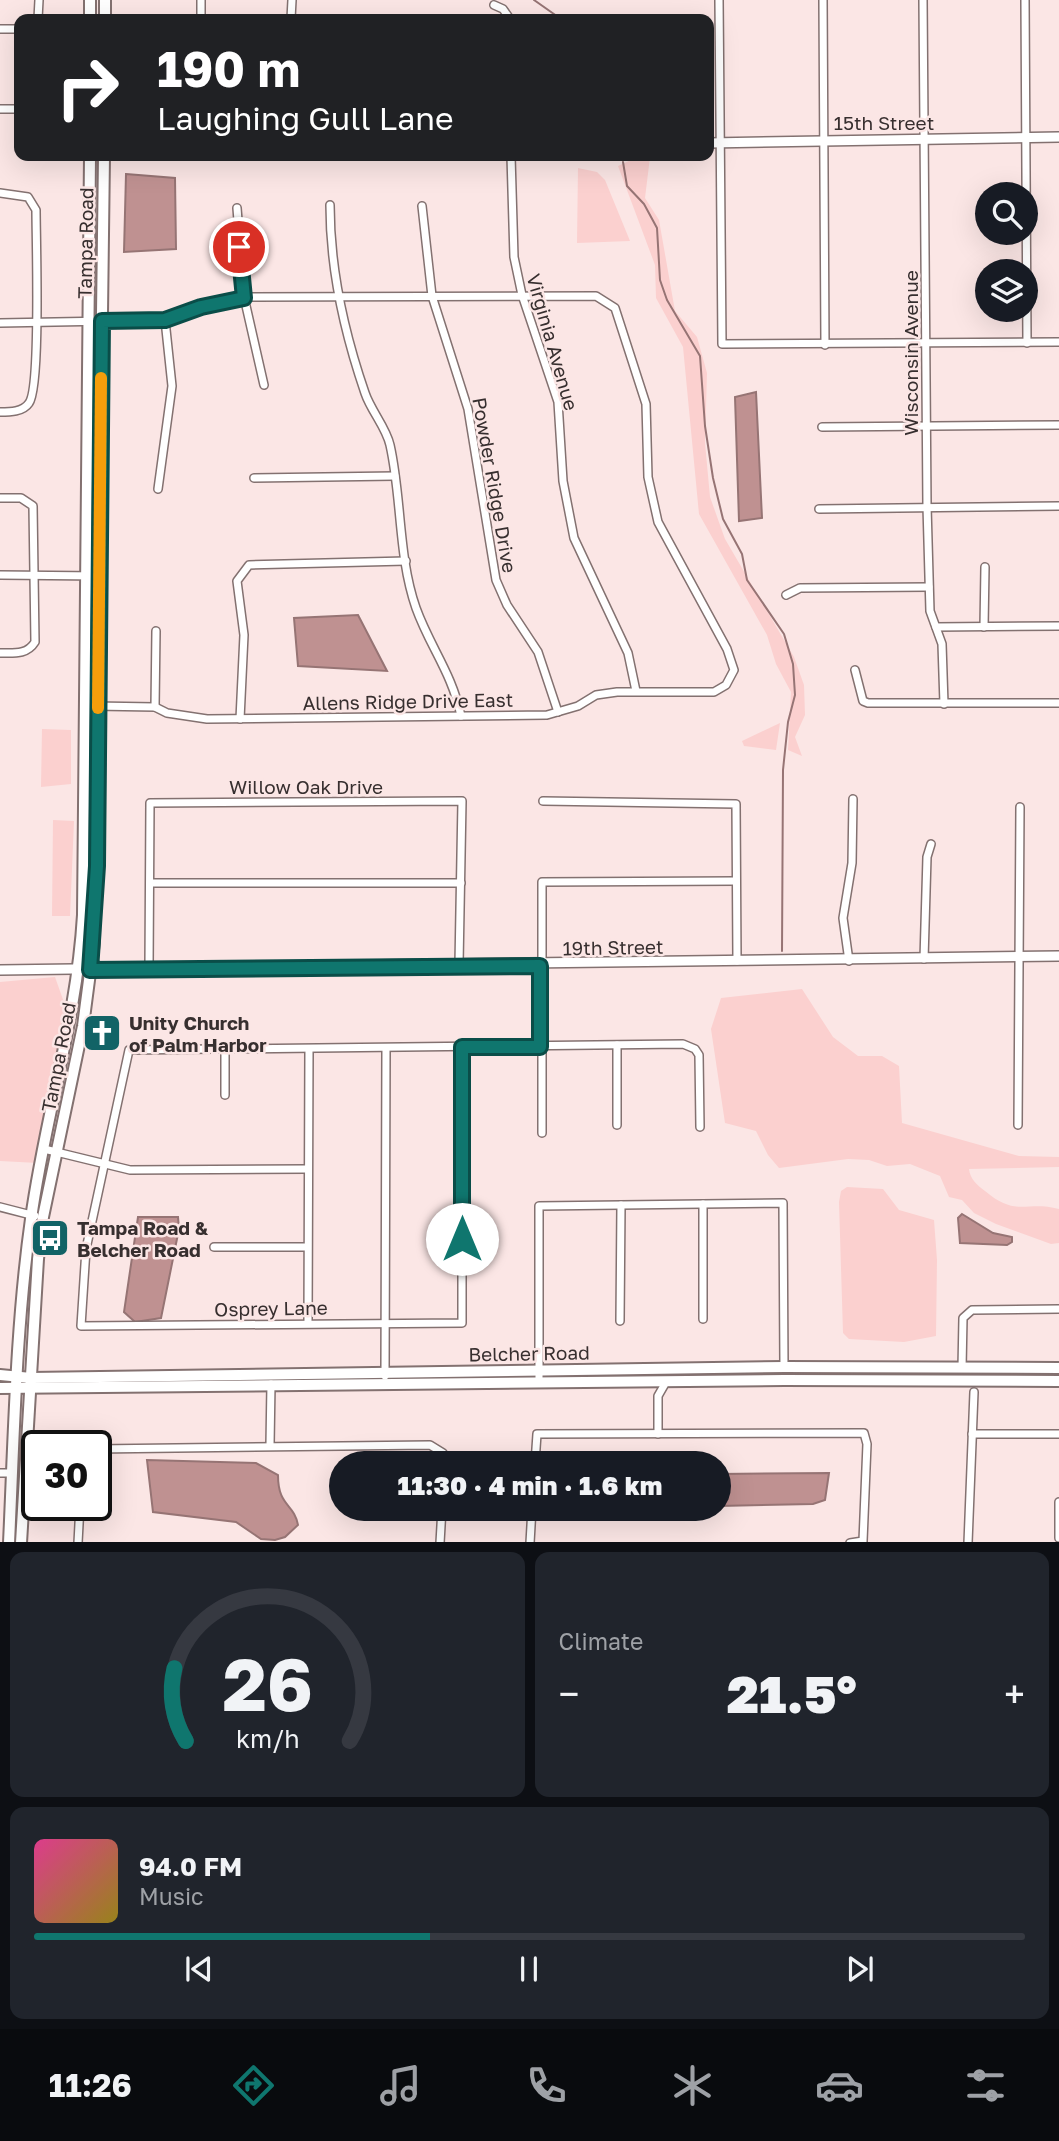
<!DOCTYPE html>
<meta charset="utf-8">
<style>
:root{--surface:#171b24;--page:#20242c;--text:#f1f3f6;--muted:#9ea1a6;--line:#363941;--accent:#0f766e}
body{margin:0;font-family:"Golos Text",sans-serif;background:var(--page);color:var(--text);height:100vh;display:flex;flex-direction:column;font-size:26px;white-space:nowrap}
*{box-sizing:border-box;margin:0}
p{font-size:23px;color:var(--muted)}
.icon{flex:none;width:38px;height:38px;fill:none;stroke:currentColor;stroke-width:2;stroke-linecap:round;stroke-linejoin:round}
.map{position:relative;height:1542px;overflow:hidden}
.sheet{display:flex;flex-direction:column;gap:10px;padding:10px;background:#0d0f14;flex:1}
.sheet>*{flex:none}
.hud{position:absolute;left:14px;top:14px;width:700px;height:147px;border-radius:14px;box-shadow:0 7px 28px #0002;background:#202124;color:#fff;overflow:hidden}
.tools{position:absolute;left:975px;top:182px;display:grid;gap:14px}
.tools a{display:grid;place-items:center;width:63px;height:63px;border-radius:50%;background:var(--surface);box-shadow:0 7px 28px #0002;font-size:35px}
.speed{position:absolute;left:21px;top:1430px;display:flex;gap:14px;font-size:35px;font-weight:700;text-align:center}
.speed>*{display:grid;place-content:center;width:91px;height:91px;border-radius:50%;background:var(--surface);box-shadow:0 7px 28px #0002;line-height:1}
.speed .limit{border:4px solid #111;border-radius:10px;background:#fff;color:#111}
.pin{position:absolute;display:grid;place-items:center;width:60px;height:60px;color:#fff;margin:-30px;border:4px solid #fff;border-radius:50%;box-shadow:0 2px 7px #0007}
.me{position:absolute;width:77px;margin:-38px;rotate:0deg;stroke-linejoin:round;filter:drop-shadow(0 0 5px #0008)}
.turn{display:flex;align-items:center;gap:24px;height:147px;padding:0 28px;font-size:32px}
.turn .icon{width:91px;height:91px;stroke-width:2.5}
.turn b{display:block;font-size:49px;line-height:60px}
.big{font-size:52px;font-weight:800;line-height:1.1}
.sheet .card{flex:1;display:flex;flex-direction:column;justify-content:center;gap:10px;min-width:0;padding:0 24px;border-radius:14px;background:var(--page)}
.sheet .dial{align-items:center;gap:0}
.dial svg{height:182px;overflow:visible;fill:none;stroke:var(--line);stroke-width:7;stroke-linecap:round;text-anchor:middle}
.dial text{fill:var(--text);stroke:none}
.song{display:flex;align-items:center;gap:21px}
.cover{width:84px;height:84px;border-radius:10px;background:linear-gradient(135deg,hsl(330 70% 55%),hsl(50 70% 35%))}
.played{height:7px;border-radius:4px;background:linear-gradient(90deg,var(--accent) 40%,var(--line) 40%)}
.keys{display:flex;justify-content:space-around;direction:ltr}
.heat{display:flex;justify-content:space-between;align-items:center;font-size:38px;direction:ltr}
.sheet .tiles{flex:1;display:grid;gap:10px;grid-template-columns:1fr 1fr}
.card:last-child{grid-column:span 2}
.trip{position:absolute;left:329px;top:1451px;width:402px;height:70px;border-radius:35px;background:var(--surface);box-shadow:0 7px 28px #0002;font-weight:800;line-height:70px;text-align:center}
.dock{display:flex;height:112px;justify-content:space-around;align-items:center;background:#090b0e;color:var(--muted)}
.dock .icon{width:49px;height:49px}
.dock .current{color:var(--accent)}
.dock b{font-size:32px;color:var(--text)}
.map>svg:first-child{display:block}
.green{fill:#fbd0cf}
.water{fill:#bf9191;stroke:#967474;stroke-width:2}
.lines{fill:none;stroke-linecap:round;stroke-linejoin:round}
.stream{stroke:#967474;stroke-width:2}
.minor-casing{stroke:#837170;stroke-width:10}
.tertiary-casing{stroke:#837170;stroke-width:12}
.secondary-casing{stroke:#837170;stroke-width:14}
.minor{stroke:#fff;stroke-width:7}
.tertiary{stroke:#fff;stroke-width:9}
.secondary{stroke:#fff;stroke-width:10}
.route-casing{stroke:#0a4d48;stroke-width:18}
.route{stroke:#0f766e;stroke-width:12}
.slow{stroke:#f59e0b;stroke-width:12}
.labels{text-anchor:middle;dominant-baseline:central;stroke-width:5;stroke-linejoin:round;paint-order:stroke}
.street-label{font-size:19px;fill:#372f2f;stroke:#fbe6e5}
.poi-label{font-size:19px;font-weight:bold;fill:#372f2f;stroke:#fbe6e5;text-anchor:start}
</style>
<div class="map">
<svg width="1059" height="1543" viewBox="0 0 1059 1543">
<rect width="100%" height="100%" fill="#fbe6e5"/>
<!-- green -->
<g class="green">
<path d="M650,157L645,198L659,220L675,311L697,337L707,373L705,443L710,497L725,539L794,657L804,685L805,715L795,737L802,756L788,750L791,692L776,664L767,635L699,514L683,347L656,298L655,265L618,166L633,159Z"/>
<path d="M578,168L597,172L605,180L630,241L577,243Z"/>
<path d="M780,723L776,750L744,746L742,741Z"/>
<path d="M42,729L71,730V784L41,787Z"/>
<path d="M53,820L74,821L70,916H52Z"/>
<path d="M55,977L66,1008L38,1163L0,1161V982Z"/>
<path d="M802,989L833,1037L858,1056H882L899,1066L902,1123L1019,1156L1059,1157V1167L969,1169C970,1179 977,1185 985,1191C1017,1218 1026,1200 1059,1209V1243L1051,1244L996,1224L974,1213L962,1200L949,1197L940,1176L910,1164L887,1166L869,1160L848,1159L779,1168L768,1155L756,1131L725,1123L711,1029L721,998Z"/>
<path d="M847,1187L883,1189L899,1210L934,1220L937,1260L936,1336L904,1342L849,1339L843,1333L839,1202L841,1191Z"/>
</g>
<!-- water -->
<g class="water">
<path d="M126,174L175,178L176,249L124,252Z"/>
<path d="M756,392L762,518L739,521L735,397Z"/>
<path d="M358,615L387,671L298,666L294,618Z"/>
<path d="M962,1214L993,1233L1012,1237V1242L1007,1245L960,1243L958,1218Z"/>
<path d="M138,1217H178L179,1229L161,1318L135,1322L124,1312Z"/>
<path d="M147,1460L256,1463L278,1475C278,1507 294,1503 298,1525L285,1537L275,1540L261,1539L236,1522L153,1512Z"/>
<path d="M829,1473L825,1500L813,1504L719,1506V1474Z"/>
</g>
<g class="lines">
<!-- stream -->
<g class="stream">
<path d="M534,0L561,19"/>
<path d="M623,162L627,186L644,204L657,228L660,280L667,300L700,356L705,426L713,478L723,519L742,554L747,580L784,634L793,664L795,695L788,722L783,770L782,951"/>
</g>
<!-- minor casing -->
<g class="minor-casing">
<g id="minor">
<path d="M719,0L722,344L1059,342"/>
<path d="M823,0L825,345"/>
<path d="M923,0L927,506L930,611L942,644L944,704"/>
<path d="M1025,0L1027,343"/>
<path d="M494,5L503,9L510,19"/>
<path d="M38,19L39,0"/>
<path d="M201,19V0"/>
<path d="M291,19L292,0"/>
<path d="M0,29H19"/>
<path d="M0,109H19"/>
<path d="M511,156L514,257L522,295L558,402L563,481L574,538L628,653L636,691"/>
<path d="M0,193L28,197L36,210C36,239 41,387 29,403C23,412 10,412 0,412"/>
<path d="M330,205C330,270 344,332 365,393C371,411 386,427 390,445C402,498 398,557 416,608C430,647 452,673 461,716"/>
<path d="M422,206L432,296L468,409L496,580L507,605L538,652L558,712"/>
<path d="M237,208L244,297L264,385"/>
<path d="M0,323L165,320L201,307L244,297L596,296L615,308L646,404L648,477L658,522L727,649L734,670L726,685L714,692H617L596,695L578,706L547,715L207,719L167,713L155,707L94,706"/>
<path d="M822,427L1059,425"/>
<path d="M254,478L395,476"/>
<path d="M158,489L172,386L165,320"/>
<path d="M0,498H21L33,506L35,642C27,655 14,653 0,653"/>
<path d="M819,509L1059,506"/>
<path d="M0,575L100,576"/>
<path d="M786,595L800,588L929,587"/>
<path d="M936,627L1059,626"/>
<path d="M984,627L985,567"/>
<path d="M855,670L863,701L868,703H1059"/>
<path d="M155,707L156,631"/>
<path d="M240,719L244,635L237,581L249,565L406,561"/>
<path d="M543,801L736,804L737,961"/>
<path d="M150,883H461"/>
<path d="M924,959L927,857L931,844"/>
<path d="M849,961L843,918L852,863L853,799"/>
<path d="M149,967L150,803L462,801L459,964"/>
<path d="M617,1045V1125"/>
<path d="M462,1047V1323L81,1326L86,1249L129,1050L683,1044L695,1049L699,1055L700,1127"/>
<path d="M225,1049V1095"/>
<path d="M1018,1125L1020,807"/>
<path d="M542,1133V882L736,881"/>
<path d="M44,1149L130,1170L307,1169"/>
<path d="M703,1204V1319"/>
<path d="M0,1207L35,1216"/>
<path d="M214,1247H307"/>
<path d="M620,1321L621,1205"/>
<path d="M308,1323L309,1049"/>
<path d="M962,1368L963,1318L972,1310L1059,1309"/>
<path d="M385,1376L386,1048"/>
<path d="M539,1383V1206L783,1203L784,1367"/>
<path d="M658,1434V1396L666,1382"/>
<path d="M972,1434H1059"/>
<path d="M270,1445L271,1384"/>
<path d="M96,1449L430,1445L443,1453L446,1463"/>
<path d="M535,1463L537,1434L864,1433L867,1444L863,1541L850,1543"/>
<path d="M0,1473H12"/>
<path d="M1059,1502V1538"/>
<path d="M78,1543L80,1505"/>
<path d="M440,1543L442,1508"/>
<path d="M530,1543L532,1508"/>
<path d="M968,1543L974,1392"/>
</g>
</g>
<!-- tertiary casing -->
<g class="tertiary-casing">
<g id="tertiary">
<path d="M709,143L1059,137"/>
<path d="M0,970L1059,956"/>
</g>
</g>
<!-- secondary casing -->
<g class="secondary-casing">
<g id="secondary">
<path d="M105,0V19"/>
<path d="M90,19V0"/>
<path d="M0,1375L31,1378L784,1367L1059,1368"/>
<path d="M0,1388L784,1380L1059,1381"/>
<path d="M9,1543C14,1435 16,1325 31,1219C45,1116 77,1019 83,915L90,156"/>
<path d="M21,1543L38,1259L43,1217L83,1026L94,942L104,156"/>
</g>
</g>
<!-- minor -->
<use href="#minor" class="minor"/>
<!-- tertiary -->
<use href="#tertiary" class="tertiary"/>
<!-- secondary -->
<use href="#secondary" class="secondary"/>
</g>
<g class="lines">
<!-- route casing -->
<g class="route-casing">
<path id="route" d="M239,247L244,298L201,307L165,320L102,321L97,866L90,970L540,966V1047H462V1239"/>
</g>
<!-- route -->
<use href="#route" class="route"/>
<!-- slow -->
<path class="slow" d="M98,708L101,378"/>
</g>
<!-- icons -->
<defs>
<g id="church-square" transform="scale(2.0125)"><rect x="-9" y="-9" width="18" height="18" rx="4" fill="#126366" stroke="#fbe6e5"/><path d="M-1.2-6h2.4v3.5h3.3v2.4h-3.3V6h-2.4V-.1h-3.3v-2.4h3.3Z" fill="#fff"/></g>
<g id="bus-square" transform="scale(2.0125)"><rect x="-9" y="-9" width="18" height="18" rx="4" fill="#126366" stroke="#fbe6e5"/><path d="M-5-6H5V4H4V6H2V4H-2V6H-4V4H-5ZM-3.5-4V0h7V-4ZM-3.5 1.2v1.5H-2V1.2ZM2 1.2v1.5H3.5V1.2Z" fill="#fff"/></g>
</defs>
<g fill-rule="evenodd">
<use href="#church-square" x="102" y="1033"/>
<use href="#bus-square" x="50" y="1238"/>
</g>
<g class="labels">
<!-- street labels -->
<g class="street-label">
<text x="884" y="122">15th Street</text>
<text transform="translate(85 243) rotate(-89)">Tampa Road</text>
<text transform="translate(553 342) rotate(74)">Virginia Avenue</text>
<text transform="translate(910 353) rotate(-90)">Wisconsin Avenue</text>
<text transform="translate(495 485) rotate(80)">Powder Ridge Drive</text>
<text transform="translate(408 701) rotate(-1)">Allens Ridge Drive East</text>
<text x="306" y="786">Willow Oak Drive</text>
<text transform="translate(613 947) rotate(-1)">19th Street</text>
<text transform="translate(58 1057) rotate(-79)">Tampa Road</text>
<text transform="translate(271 1308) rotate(-1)">Osprey Lane</text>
<text transform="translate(529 1353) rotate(-1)">Belcher Road</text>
</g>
<!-- poi labels -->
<g class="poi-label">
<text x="129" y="1022">Unity Church<tspan x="129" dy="22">of Palm Harbor</tspan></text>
<text x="77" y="1227">Tampa Road &amp;<tspan x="77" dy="22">Belcher Road</tspan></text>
</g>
</g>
</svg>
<div class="tools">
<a><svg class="icon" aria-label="search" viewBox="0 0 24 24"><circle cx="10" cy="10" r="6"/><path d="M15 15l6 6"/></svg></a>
<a><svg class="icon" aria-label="layers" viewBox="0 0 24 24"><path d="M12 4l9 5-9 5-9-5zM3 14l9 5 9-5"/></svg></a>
</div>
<div class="speed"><div class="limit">30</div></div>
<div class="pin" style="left:239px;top:247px;background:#d93025"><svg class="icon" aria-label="arrive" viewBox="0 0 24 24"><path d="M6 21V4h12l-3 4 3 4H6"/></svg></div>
<svg class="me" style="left:462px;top:1239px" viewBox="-20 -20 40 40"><circle r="19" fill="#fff"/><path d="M0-13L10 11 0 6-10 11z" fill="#0f766e"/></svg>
<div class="trip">11:30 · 4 min · 1.6 km</div>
<div class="hud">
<div class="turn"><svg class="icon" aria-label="right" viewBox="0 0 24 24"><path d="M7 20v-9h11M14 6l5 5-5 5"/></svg><div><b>190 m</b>Laughing Gull Lane</div></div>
</div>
</div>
<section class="sheet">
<div class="tiles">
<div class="card dial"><svg viewBox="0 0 100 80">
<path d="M14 69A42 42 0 1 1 86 69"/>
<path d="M14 69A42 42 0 0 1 9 37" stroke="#0f766e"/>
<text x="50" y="56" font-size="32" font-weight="700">26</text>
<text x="50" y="72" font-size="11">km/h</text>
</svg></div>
<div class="card"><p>Climate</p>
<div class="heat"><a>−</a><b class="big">21.5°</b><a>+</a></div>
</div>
<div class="card">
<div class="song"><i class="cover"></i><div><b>94.0 FM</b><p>Music</p></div></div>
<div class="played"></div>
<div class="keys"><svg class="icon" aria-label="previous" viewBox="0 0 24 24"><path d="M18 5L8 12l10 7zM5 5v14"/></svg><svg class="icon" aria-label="pause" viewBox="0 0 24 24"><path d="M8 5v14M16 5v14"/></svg><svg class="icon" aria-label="next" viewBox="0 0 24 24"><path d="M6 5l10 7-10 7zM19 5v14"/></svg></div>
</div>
</div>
</section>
<nav class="dock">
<b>11:26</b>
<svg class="icon current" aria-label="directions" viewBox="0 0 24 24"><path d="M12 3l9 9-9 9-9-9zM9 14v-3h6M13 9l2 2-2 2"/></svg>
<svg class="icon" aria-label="music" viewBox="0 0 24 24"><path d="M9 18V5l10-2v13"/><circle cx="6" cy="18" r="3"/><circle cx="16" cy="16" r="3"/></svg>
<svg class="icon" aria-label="phone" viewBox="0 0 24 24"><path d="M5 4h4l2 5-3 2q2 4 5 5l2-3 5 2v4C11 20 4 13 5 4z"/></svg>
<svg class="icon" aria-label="climate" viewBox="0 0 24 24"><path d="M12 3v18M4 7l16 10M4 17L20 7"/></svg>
<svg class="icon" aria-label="car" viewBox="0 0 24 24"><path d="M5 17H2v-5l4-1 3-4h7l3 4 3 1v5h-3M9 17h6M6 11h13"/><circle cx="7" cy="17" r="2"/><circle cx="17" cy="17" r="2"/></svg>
<svg class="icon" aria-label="filters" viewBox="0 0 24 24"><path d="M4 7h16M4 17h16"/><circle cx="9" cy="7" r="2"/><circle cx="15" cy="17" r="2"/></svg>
</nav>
